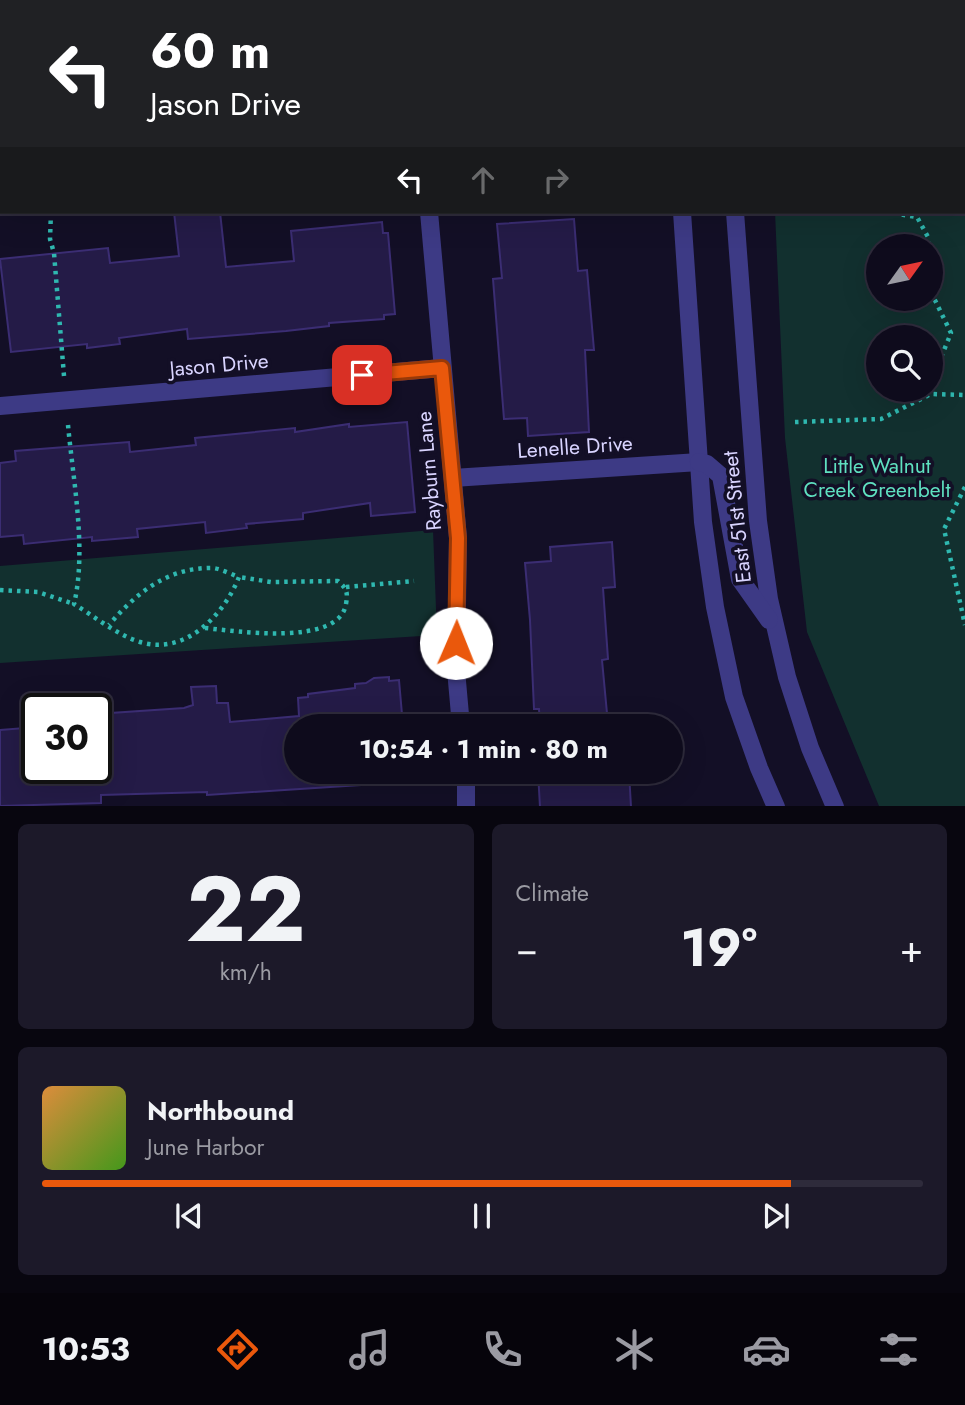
<!DOCTYPE html>
<meta charset="utf-8">
<style>
:root{--surface:#0e0b1c;--page:#1c1929;--text:#f1f3f6;--muted:#9b9ba3;--line:#2e2b3b;--accent:#ea580c}
body{margin:0;font-family:Jost,sans-serif;background:var(--page);color:var(--text);height:100vh;display:flex;flex-direction:column;font-size:26px;white-space:nowrap}
*{box-sizing:border-box;margin:0}
p{font-size:23px;color:var(--muted)}
.icon{flex:none;width:38px;height:38px;fill:none;stroke:currentColor;stroke-width:2;stroke-linecap:round;stroke-linejoin:round}
.map{position:relative;height:806px;overflow:hidden}
.details{display:flex;flex-direction:column;gap:18px;padding:18px;background:#08060f;flex:1}
.details>*{flex:none}
.hud{position:absolute;left:0px;top:0px;width:966px;height:214px;box-shadow:0 7px 28px #0002,0 0 0 2px var(--line);background:#202124;color:#fff;overflow:hidden}
.needle{width:46px;rotate:57deg}
.fabs{position:absolute;left:866px;top:234px;display:grid;gap:14px}
.fabs a{display:grid;place-items:center;width:77px;height:77px;border-radius:50%;background:var(--surface);box-shadow:0 7px 28px #0002,0 0 0 2px var(--line);font-size:35px}
.speed{position:absolute;left:21px;top:693px;display:flex;gap:14px;font-size:35px;font-weight:700;text-align:center}
.speed>*{display:grid;place-content:center;width:91px;height:91px;border-radius:50%;background:var(--surface);box-shadow:0 7px 28px #0002,0 0 0 2px var(--line);line-height:1}
.speed .limit{border:4px solid #111;border-radius:10px;background:#fff;color:#111}
.pin{position:absolute;display:grid;place-items:center;width:60px;height:60px;color:#fff;margin:-30px;border-radius:14px;box-shadow:0 4px 10px #0006}
.me{position:absolute;width:77px;margin:-38px;rotate:1deg;stroke-linejoin:round;filter:drop-shadow(0 0 5px #0008)}
.turn{display:flex;align-items:center;gap:24px;height:147px;padding:0 35px;font-size:32px}
.turn .icon{width:91px;height:91px;stroke-width:2.5}
.turn b{display:block;font-size:49px;line-height:60px}
.lanes{display:flex;align-items:center;height:66px;padding:0 35px;background:#0003;justify-content:center;gap:35px;direction:ltr}
.lanes .off{opacity:.35}
.big{font-size:52px;font-weight:700;line-height:1.1}
.details .tile{flex:1;display:flex;flex-direction:column;justify-content:center;gap:10px;min-width:0;padding:0 24px;border-radius:10px;background:var(--page)}
.details .dial{align-items:center;gap:0}
.dial b{font-size:91px;line-height:1}
.song{display:flex;align-items:center;gap:21px}
.cover{width:84px;height:84px;border-radius:10px;background:linear-gradient(135deg,hsl(30 70% 55%),hsl(100 70% 35%))}
.played{height:7px;border-radius:4px;background:linear-gradient(90deg,var(--accent) 85%,var(--line) 85%)}
.keys{display:flex;justify-content:space-around;direction:ltr}
.heat{display:flex;justify-content:space-between;align-items:center;font-size:38px;direction:ltr}
.details .tiles{flex:1;display:grid;gap:18px;grid-template-columns:1fr 1fr}
.tile:last-child{grid-column:span 2}
.trip{position:absolute;left:284px;top:714px;width:399px;height:70px;border-radius:35px;background:var(--surface);box-shadow:0 7px 28px #0002,0 0 0 2px var(--line);font-weight:700;line-height:70px;text-align:center}
.menu{display:flex;height:112px;justify-content:space-around;align-items:center;background:#06040b;color:var(--muted)}
.menu .icon{width:49px;height:49px}
.menu .on{color:var(--accent)}
.menu b{font-size:32px;color:var(--text)}
.map>svg:first-child{display:block}
.green{fill:#12302f;fill-rule:evenodd}
.building{fill:#241b47;stroke:#3b2d73;stroke-width:2}
.lines{fill:none;stroke-linecap:round;stroke-linejoin:round}
.path{stroke:#2fb8b0;stroke-width:4.5;stroke-dasharray:3.5 5;stroke-linecap:butt}
.minor{stroke:#3d3a85;stroke-width:18}
.tertiary{stroke:#3d3a85;stroke-width:18}
.route-casing{stroke:#983908;stroke-width:18}
.route{stroke:#ea580c;stroke-width:12}
.labels{text-anchor:middle;dominant-baseline:central;stroke-width:7;stroke-linejoin:round;paint-order:stroke}
.street-label{font-size:21px;fill:#d9d4ff;stroke:#130f26}
.park-label{font-size:21px;fill:#5fe0c0;stroke:#130f26}
</style>
<div class="map">
<svg width="965" height="807" viewBox="0 0 965 807">
<rect width="100%" height="100%" fill="#130f26"/>
<!-- green -->
<g class="green">
<path d="M757,0H965V806H879L807,632L785,438L775,212H964V2ZM878,247H931V299H878ZM878,338H931V390H878Z"/>
<path d="M433,530L437,635L0,663V566Z"/>
</g>
<!-- building -->
<g class="building">
<path d="M174,212H220L226,267L294,261L291,231L382,222L383,233H388L395,314L384,315V319L329,323V326L286,331L188,339L187,329L119,338L120,344L87,348V344L11,352L0,259L108,248L110,263L179,256Z"/>
<path d="M574,219L578,271L587,270L594,350H585L589,432L528,436L527,418L504,419L493,279L502,278L497,224Z"/>
<path d="M407,422L415,512L371,516L370,503L303,513V519L246,524L247,528L206,533L205,522L137,529L138,537L92,541V537L24,544L23,535L0,537V463L16,461L15,451L129,442L130,452L196,445L195,438L295,428V432L349,424V427Z"/>
<path d="M612,542L615,587L603,588L608,659L602,660L608,724L540,726L539,709H534L530,620L525,563L551,561L550,547Z"/>
<path d="M389,677V681L399,680L403,726H296V772H390L391,783L207,795V792L101,795V803L0,806V730L37,727V768H96V714L184,708L193,705L191,687L216,686L217,703H228L230,722L299,716L298,698L308,697V694L355,688V684L366,683L374,678Z"/>
<path d="M538,772H629L631,807H540Z"/>
</g>
<g class="lines">
<!-- path -->
<g class="path">
<path d="M36,0V2"/>
<path d="M908,2V0"/>
<path d="M51,212L50,239L54,253L64,376"/>
<path d="M885,212L917,217L928,237V247"/>
<path d="M931,292L951,333L931,382"/>
<path d="M795,422L881,419L931,394L965,395"/>
<path d="M68,425C73,480 87,550 74,604C94,616 117,635 140,642C185,656 224,615 239,577C231,574 221,569 213,568C168,567 136,593 109,625"/>
<path d="M965,487L944,529L965,625"/>
<path d="M346,587L414,581"/>
<path d="M0,590L38,592L74,604"/>
<path d="M205,628C235,631 339,647 346,604C348,592 347,589 338,581L271,582L239,577"/>
</g>
<!-- minor -->
<g class="minor">
<path d="M250,0V2"/>
<path d="M430,2V0"/>
<path d="M0,77H2"/>
<path d="M429,212L458,538L456,670L461,726"/>
<path d="M0,406L442,368"/>
<path d="M453,478L699,462"/>
<path d="M466,772V807"/>
</g>
<!-- tertiary -->
<g class="tertiary">
<path d="M667,0V2"/>
<path d="M721,0V2"/>
<path d="M682,212L703,522L715,607L734,697L759,768L776,807"/>
<path d="M735,212L758,521L769,599L787,677L810,748L835,807"/>
<path d="M699,462L707,464L721,476L740,579L769,620"/>
</g>
</g>
<g class="lines">
<!-- route casing -->
<g class="route-casing">
<path id="route" d="M362,375L442,368L458,538L456,643"/>
</g>
<!-- route -->
<use href="#route" class="route"/>
</g>
<g class="labels">
<!-- street labels -->
<g class="street-label">
<text transform="translate(219 365) rotate(-5)">Jason Drive</text>
<text transform="translate(575 447) rotate(-4)">Lenelle Drive</text>
<text transform="translate(429 471) rotate(-95)">Rayburn Lane</text>
<text transform="translate(737 517) rotate(-96)">East 51st Street</text>
</g>
<!-- park labels -->
<g class="park-label">
<text x="877" y="466">Little Walnut<tspan x="877" dy="24">Creek Greenbelt</tspan></text>
</g>
</g>
</svg>
<div class="fabs">
<a><svg class="needle" viewBox="-14 -14 28 28"><path d="M0-13l5 13h-10z" fill="#e53935"/><path d="M0 13l5-13h-10z" fill="#9b9ba3"/></svg></a>
<a><svg class="icon" aria-label="search" viewBox="0 0 24 24"><circle cx="10" cy="10" r="6"/><path d="M15 15l6 6"/></svg></a>
</div>
<div class="speed"><div class="limit">30</div></div>
<div class="pin" style="left:362px;top:375px;background:#d93025"><svg class="icon" aria-label="arrive" viewBox="0 0 24 24"><path d="M6 21V4h12l-3 4 3 4H6"/></svg></div>
<svg class="me" style="left:456px;top:643px" viewBox="-20 -20 40 40"><circle r="19" fill="#fff"/><path d="M0-13L10 11 0 6-10 11z" fill="#ea580c"/></svg>
<div class="trip">10:54 · 1 min · 80 m</div>
<div class="hud">
<div class="turn"><svg class="icon" aria-label="left" viewBox="0 0 24 24"><path d="M17 20v-9H6M10 6l-5 5 5 5"/></svg><div><b>60 m</b>Jason Drive</div></div>
<div class="lanes"><svg class="icon" aria-label="left" viewBox="0 0 24 24"><path d="M17 20v-9H6M10 6l-5 5 5 5"/></svg><svg class="icon off" aria-label="ahead" viewBox="0 0 24 24"><path d="M12 20V5M6 11l6-6 6 6"/></svg><svg class="icon off" aria-label="right" viewBox="0 0 24 24"><path d="M7 20v-9h11M14 6l5 5-5 5"/></svg></div>
</div>
</div>
<section class="details">
<div class="tiles">
<div class="tile dial"><b>22</b><p>km/h</p></div>
<div class="tile"><p>Climate</p>
<div class="heat"><a>−</a><b class="big">19°</b><a>+</a></div>
</div>
<div class="tile">
<div class="song"><i class="cover"></i><div><b>Northbound</b><p>June Harbor</p></div></div>
<div class="played"></div>
<div class="keys"><svg class="icon" aria-label="previous" viewBox="0 0 24 24"><path d="M18 5L8 12l10 7zM5 5v14"/></svg><svg class="icon" aria-label="pause" viewBox="0 0 24 24"><path d="M8 5v14M16 5v14"/></svg><svg class="icon" aria-label="next" viewBox="0 0 24 24"><path d="M6 5l10 7-10 7zM19 5v14"/></svg></div>
</div>
</div>
</section>
<nav class="menu">
<b>10:53</b>
<svg class="icon on" aria-label="directions" viewBox="0 0 24 24"><path d="M12 3l9 9-9 9-9-9zM9 14v-3h6M13 9l2 2-2 2"/></svg>
<svg class="icon" aria-label="music" viewBox="0 0 24 24"><path d="M9 18V5l10-2v13"/><circle cx="6" cy="18" r="3"/><circle cx="16" cy="16" r="3"/></svg>
<svg class="icon" aria-label="phone" viewBox="0 0 24 24"><path d="M5 4h4l2 5-3 2q2 4 5 5l2-3 5 2v4C11 20 4 13 5 4z"/></svg>
<svg class="icon" aria-label="climate" viewBox="0 0 24 24"><path d="M12 3v18M4 7l16 10M4 17L20 7"/></svg>
<svg class="icon" aria-label="car" viewBox="0 0 24 24"><path d="M5 17H2v-5l4-1 3-4h7l3 4 3 1v5h-3M9 17h6M6 11h13"/><circle cx="7" cy="17" r="2"/><circle cx="17" cy="17" r="2"/></svg>
<svg class="icon" aria-label="filters" viewBox="0 0 24 24"><path d="M4 7h16M4 17h16"/><circle cx="9" cy="7" r="2"/><circle cx="15" cy="17" r="2"/></svg>
</nav>
